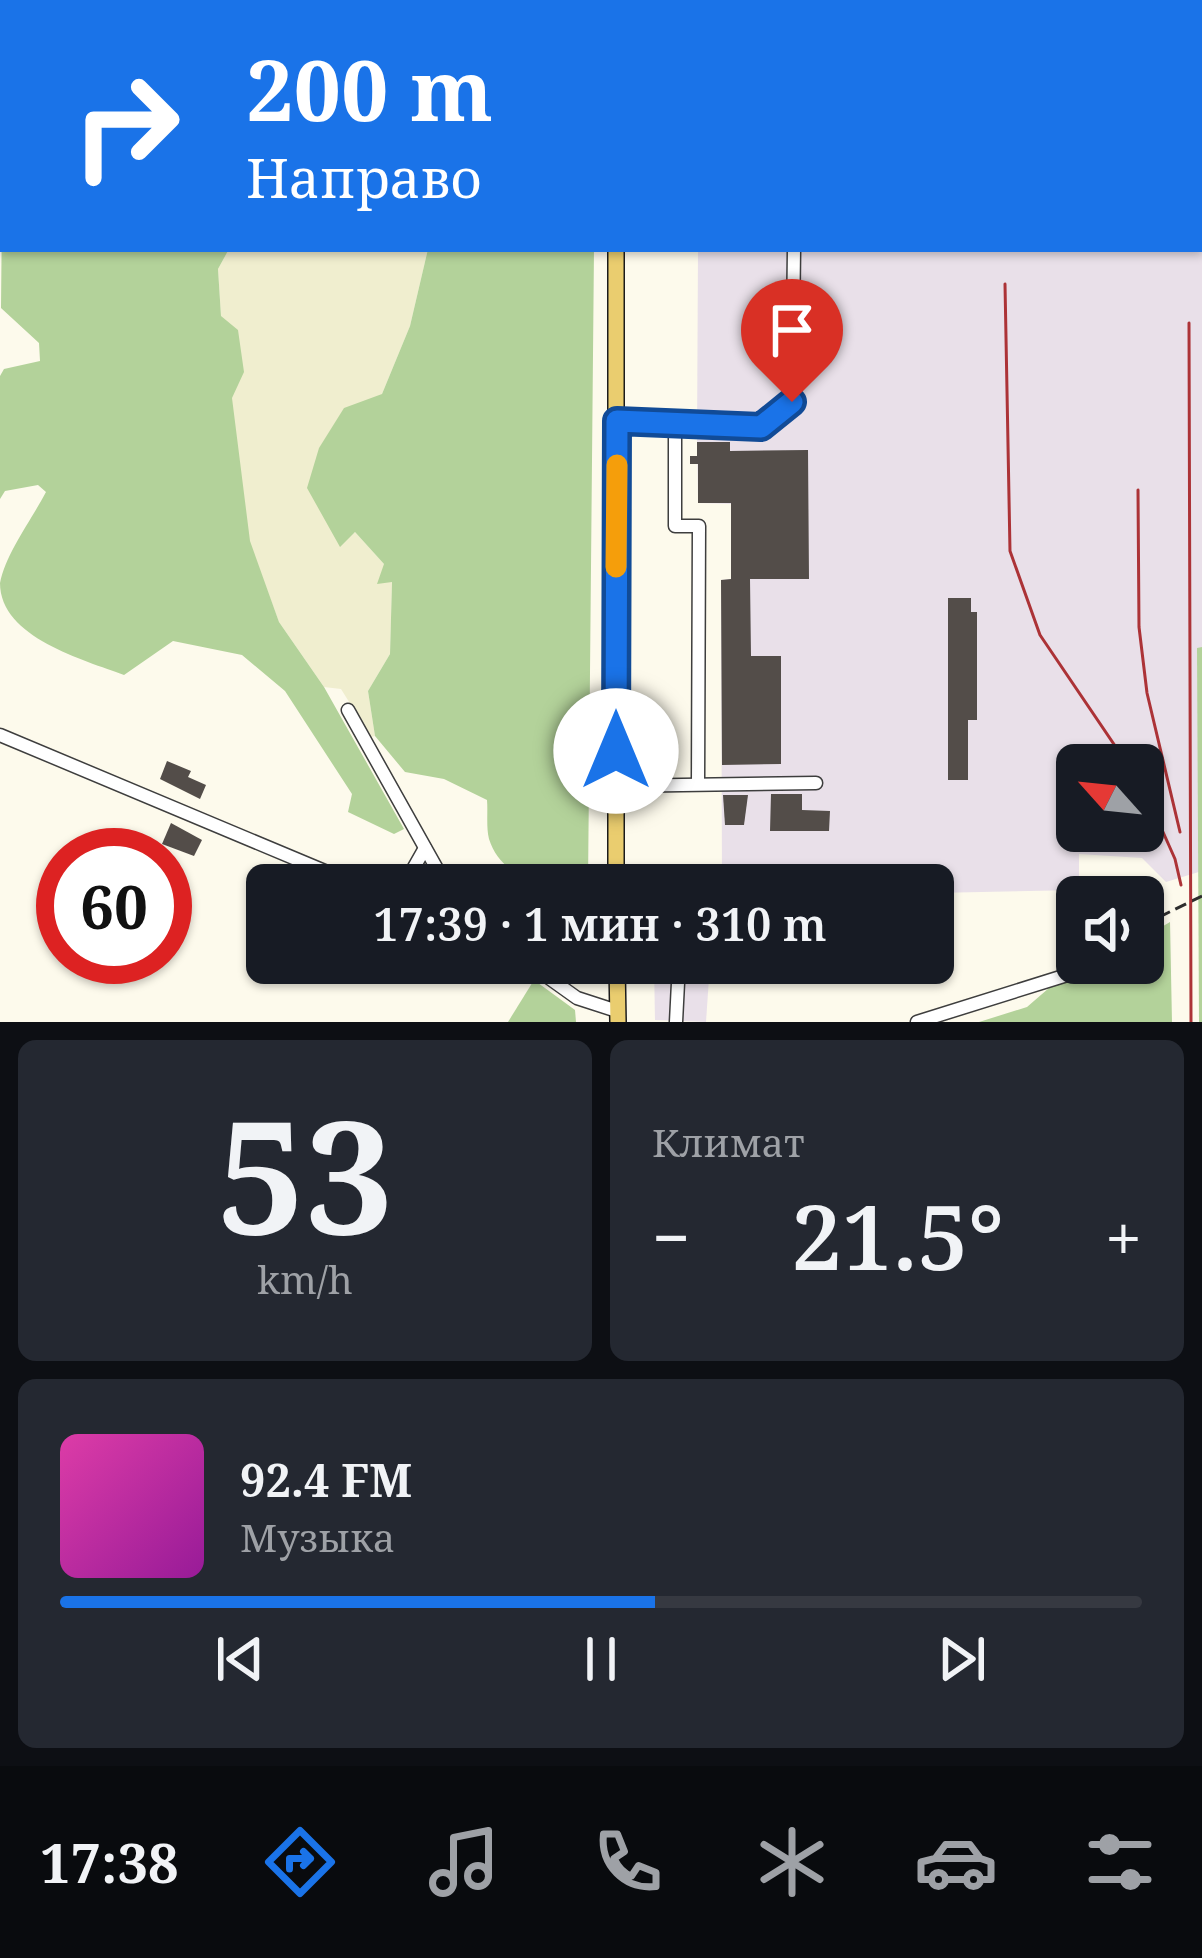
<!DOCTYPE html>
<html lang="ru">
<meta charset="utf-8">
<style>
:root{--surface:#171b24;--page:#242831;--text:#f1f3f6;--muted:#9ea1a6;--line:#363941;--accent:#1a73e8}
body{margin:0;font-family:"Noto Serif",serif;background:var(--page);color:var(--text);height:100vh;display:flex;flex-direction:column;font-size:45px;white-space:nowrap}
*{box-sizing:border-box;margin:0}
p{font-size:39px;color:var(--muted)}
.icon{flex:none;width:66px;height:66px;fill:none;stroke:currentColor;stroke-width:2;stroke-linecap:round;stroke-linejoin:round}
.map{position:relative;height:1022px;overflow:hidden}
.details{display:flex;flex-direction:column;gap:18px;padding:18px;background:#0d0f14;flex:1}
.details>*{flex:none}
.banner{position:absolute;left:0px;top:0px;width:1203px;height:252px;box-shadow:0 3px 9px #0004;background:#1a73e8;color:#fff;overflow:hidden}
.needle{width:78px;rotate:297deg}
.fabs{position:absolute;left:1056px;top:744px;display:grid;gap:24px}
.fabs a{display:grid;place-items:center;width:108px;height:108px;border-radius:18px;background:var(--surface);box-shadow:0 3px 9px #0004;font-size:60px}
.speed{position:absolute;left:36px;top:828px;display:flex;gap:24px;font-size:60px;font-weight:700;text-align:center}
.speed>*{display:grid;place-content:center;width:156px;height:156px;border-radius:50%;background:var(--surface);box-shadow:0 3px 9px #0004;line-height:1}
.speed .limit{border:18px solid #d22;background:#fff;color:#111}
.pin{position:absolute;display:grid;place-items:center;width:102px;height:102px;color:#fff;margin:-123px -51px;border-radius:50% 50% 50% 0;rotate:-45deg;box-shadow:0 0 12px #0007}
.pin .icon{rotate:45deg}
.me{position:absolute;width:132px;margin:-66px;rotate:0deg;stroke-linejoin:round;filter:drop-shadow(0 0 9px #0008)}
.turn{display:flex;align-items:center;gap:42px;height:252px;padding:0 48px;font-size:54px}
.turn .icon{width:156px;height:156px;stroke-width:2.5}
.turn b{display:block;font-size:84px;line-height:102px}
.big{font-size:90px;font-weight:600;line-height:1.1}
.details .tile{flex:1;display:flex;flex-direction:column;justify-content:center;gap:18px;min-width:0;padding:0 42px;border-radius:18px;background:var(--page)}
.details .dial{align-items:center;gap:0}
.dial b{font-size:156px;line-height:1}
.song{display:flex;align-items:center;gap:36px}
.cover{width:144px;height:144px;border-radius:18px;background:linear-gradient(135deg,hsl(320 70% 55%),hsl(300 70% 35%))}
.played{height:12px;border-radius:6px;background:linear-gradient(90deg,var(--accent) 55%,var(--line) 55%)}
.keys{display:flex;justify-content:space-around;direction:ltr}
.heat{display:flex;justify-content:space-between;align-items:center;font-size:66px;direction:ltr}
.details .tiles{flex:1;display:grid;gap:18px;grid-template-columns:1fr 1fr}
.tile:last-child{grid-column:span 2}
.trip{position:absolute;left:246px;top:864px;width:708px;height:120px;border-radius:18px;background:var(--surface);box-shadow:0 3px 9px #0004;font-weight:600;line-height:120px;text-align:center}
.tab-bar{display:flex;height:192px;justify-content:space-around;align-items:center;background:#090b0e;color:var(--muted)}
.tab-bar .icon{width:84px;height:84px}
.tab-bar .selected{color:var(--accent)}
.tab-bar b{font-size:54px;color:var(--text)}
.map>svg:first-child{display:block}
.industrial{fill:#e9e0e9;fill-rule:evenodd}
.farmland{fill:#f0eecf}
.forest{fill:#b3d29a}
.building{fill:#534d49}
.lines{fill:none;stroke-linecap:round;stroke-linejoin:round}
.minor-casing{stroke:#3e3e3e;stroke-width:15}
.major-casing{stroke:#1c1c1c;stroke-width:18}
.path{stroke:#2d2d2d;stroke-width:3;stroke-dasharray:12 6;stroke-linecap:butt}
.minor{stroke:#fff;stroke-width:12}
.major{stroke:#eacd6f;stroke-width:15}
.rail{stroke:#ac3337;stroke-width:3}
.route-casing{stroke:#114b97;stroke-width:30}
.route{stroke:#1a73e8;stroke-width:21}
.slow{stroke:#f59e0b;stroke-width:21}
</style>
<div class="map">
<svg width="1202" height="1022" viewBox="0 0 1202 1022">
<rect width="100%" height="100%" fill="#fdfaec"/>
<!-- industrial -->
<g class="industrial">
<path d="M706,0H1202V871L1166,882L1142,858L1079,854V890L933,893V885H722L721,580L731,579V504L698,503L697,442L698,249H1200V3ZM1077,765H1143V831H1077Z"/>
<path d="M654,963H710L706,1022L655,1020Z"/>
</g>
<!-- farmland -->
<path class="farmland" d="M229,249H428L410,326L382,394L340,546L355,532L384,564L392,581L390,654L368,691L375,736L371,737L341,689L324,687L279,622L249,541L221,316L218,269Z"/>
<!-- forest -->
<g class="forest">
<path d="M3,108V249H229L218,269L221,316L238,330L244,372L232,398L250,541L279,622L324,687L404,829L394,834L348,812L352,794L285,691L242,655L173,641L124,675C85,660 0,638 0,583C6,553 32,519 46,492L38,485L5,491L0,499V376L4,369L40,361L39,343L1,308Z"/>
<path d="M428,249H594L588,885C551,885 503,883 489,839C486,828 488,811 487,800L444,779L405,772L375,736L368,691L390,654L392,582L377,584L384,564L355,532L340,547L307,488L319,448L344,408L382,394L410,326Z"/>
<path d="M1202,647V1022H1199L1197,648Z"/>
<path d="M1170,922L1172,1022H979L1027,1007L1049,988L1100,963H1143V938Z"/>
<path d="M534,980L575,1010L576,1022H508Z"/>
</g>
<!-- building -->
<g class="building">
<path d="M697,442H730V451L808,450L809,579H750L751,656H781V764L722,765L721,580L731,579V503H698V464H690V456H697Z"/>
<path d="M948,598H971V612H977V720H968V780H948Z"/>
<path d="M167,761L191,771L188,777L206,785L200,799L160,779Z"/>
<path d="M771,794H802V810L830,811L829,831H770Z"/>
<path d="M723,795H748L744,825H725Z"/>
<path d="M171,823L202,840L194,856L162,844Z"/>
</g>
<g class="lines">
<!-- minor casing -->
<g class="minor-casing">
<g id="minor">
<path d="M1049,0V3"/>
<path d="M1063,3L1065,0"/>
<path d="M617,421L761,426L792,402L794,249"/>
<path d="M675,424V526H699L698,784"/>
<path d="M348,710L446,885"/>
<path d="M0,735L358,885"/>
<path d="M616,786L816,783"/>
<path d="M404,885L425,848"/>
<path d="M528,963L577,998L617,1011"/>
<path d="M676,1022L679,963"/>
<path d="M917,1022L1067,975L1083,963"/>
</g>
</g>
<!-- major casing -->
<g class="major-casing">
<g id="major">
<path d="M616,0V3"/>
<path d="M616,249V885"/>
<path d="M617,963L618,1022"/>
</g>
</g>
<!-- path -->
<path class="path" d="M1143,925L1202,896"/>
<!-- minor -->
<use href="#minor" class="minor"/>
<!-- major -->
<use href="#major" class="major"/>
<!-- rail -->
<g class="rail">
<path d="M1005,284L1010,551L1040,635L1128,765"/>
<path d="M1189,323L1191,1022"/>
<path d="M1138,490L1139,627L1147,693L1180,832"/>
<path d="M1143,787L1175,859L1181,885"/>
</g>
</g>
<g class="lines">
<!-- route casing -->
<g class="route-casing">
<path id="route" d="M616,751L617,421L761,427L792,402"/>
</g>
<!-- route -->
<use href="#route" class="route"/>
<!-- slow -->
<path class="slow" d="M616,567L617,465"/>
</g>
</svg>
<div class="fabs">
<a><svg class="needle" viewBox="-14 -14 28 28"><path d="M0-13l5 13h-10z" fill="#e53935"/><path d="M0 13l5-13h-10z" fill="#9ea1a6"/></svg></a>
<a><svg class="icon" aria-label="sound" viewBox="0 0 24 24"><path d="M4 9h4l5-4v14l-5-4H4zM17 9q2 3 0 6"/></svg></a>
</div>
<div class="speed"><div class="limit">60</div></div>
<div class="pin" style="left:792px;top:402px;background:#d93025"><svg class="icon" aria-label="arrive" viewBox="0 0 24 24"><path d="M6 21V4h12l-3 4 3 4H6"/></svg></div>
<svg class="me" style="left:616px;top:751px" viewBox="-20 -20 40 40"><circle r="19" fill="#fff"/><path d="M0-13L10 11 0 6-10 11z" fill="#1a73e8"/></svg>
<div class="trip">17:39 · 1 мин · 310 m</div>
<div class="banner">
<div class="turn"><svg class="icon" aria-label="right" viewBox="0 0 24 24"><path d="M7 20v-9h11M14 6l5 5-5 5"/></svg><div><b>200 m</b>Направо</div></div>
</div>
</div>
<section class="details">
<div class="tiles">
<div class="tile dial"><b>53</b><p>km/h</p></div>
<div class="tile"><p>Климат</p>
<div class="heat"><a>−</a><b class="big">21.5°</b><a>+</a></div>
</div>
<div class="tile">
<div class="song"><i class="cover"></i><div><b>92.4 FM</b><p>Музыка</p></div></div>
<div class="played"></div>
<div class="keys"><svg class="icon" aria-label="previous" viewBox="0 0 24 24"><path d="M18 5L8 12l10 7zM5 5v14"/></svg><svg class="icon" aria-label="pause" viewBox="0 0 24 24"><path d="M8 5v14M16 5v14"/></svg><svg class="icon" aria-label="next" viewBox="0 0 24 24"><path d="M6 5l10 7-10 7zM19 5v14"/></svg></div>
</div>
</div>
</section>
<nav class="tab-bar">
<b>17:38</b>
<svg class="icon selected" aria-label="directions" viewBox="0 0 24 24"><path d="M12 3l9 9-9 9-9-9zM9 14v-3h6M13 9l2 2-2 2"/></svg>
<svg class="icon" aria-label="music" viewBox="0 0 24 24"><path d="M9 18V5l10-2v13"/><circle cx="6" cy="18" r="3"/><circle cx="16" cy="16" r="3"/></svg>
<svg class="icon" aria-label="phone" viewBox="0 0 24 24"><path d="M5 4h4l2 5-3 2q2 4 5 5l2-3 5 2v4C11 20 4 13 5 4z"/></svg>
<svg class="icon" aria-label="climate" viewBox="0 0 24 24"><path d="M12 3v18M4 7l16 10M4 17L20 7"/></svg>
<svg class="icon" aria-label="car" viewBox="0 0 24 24"><path d="M5 17H2v-5l4-1 3-4h7l3 4 3 1v5h-3M9 17h6M6 11h13"/><circle cx="7" cy="17" r="2"/><circle cx="17" cy="17" r="2"/></svg>
<svg class="icon" aria-label="filters" viewBox="0 0 24 24"><path d="M4 7h16M4 17h16"/><circle cx="9" cy="7" r="2"/><circle cx="15" cy="17" r="2"/></svg>
</nav>
